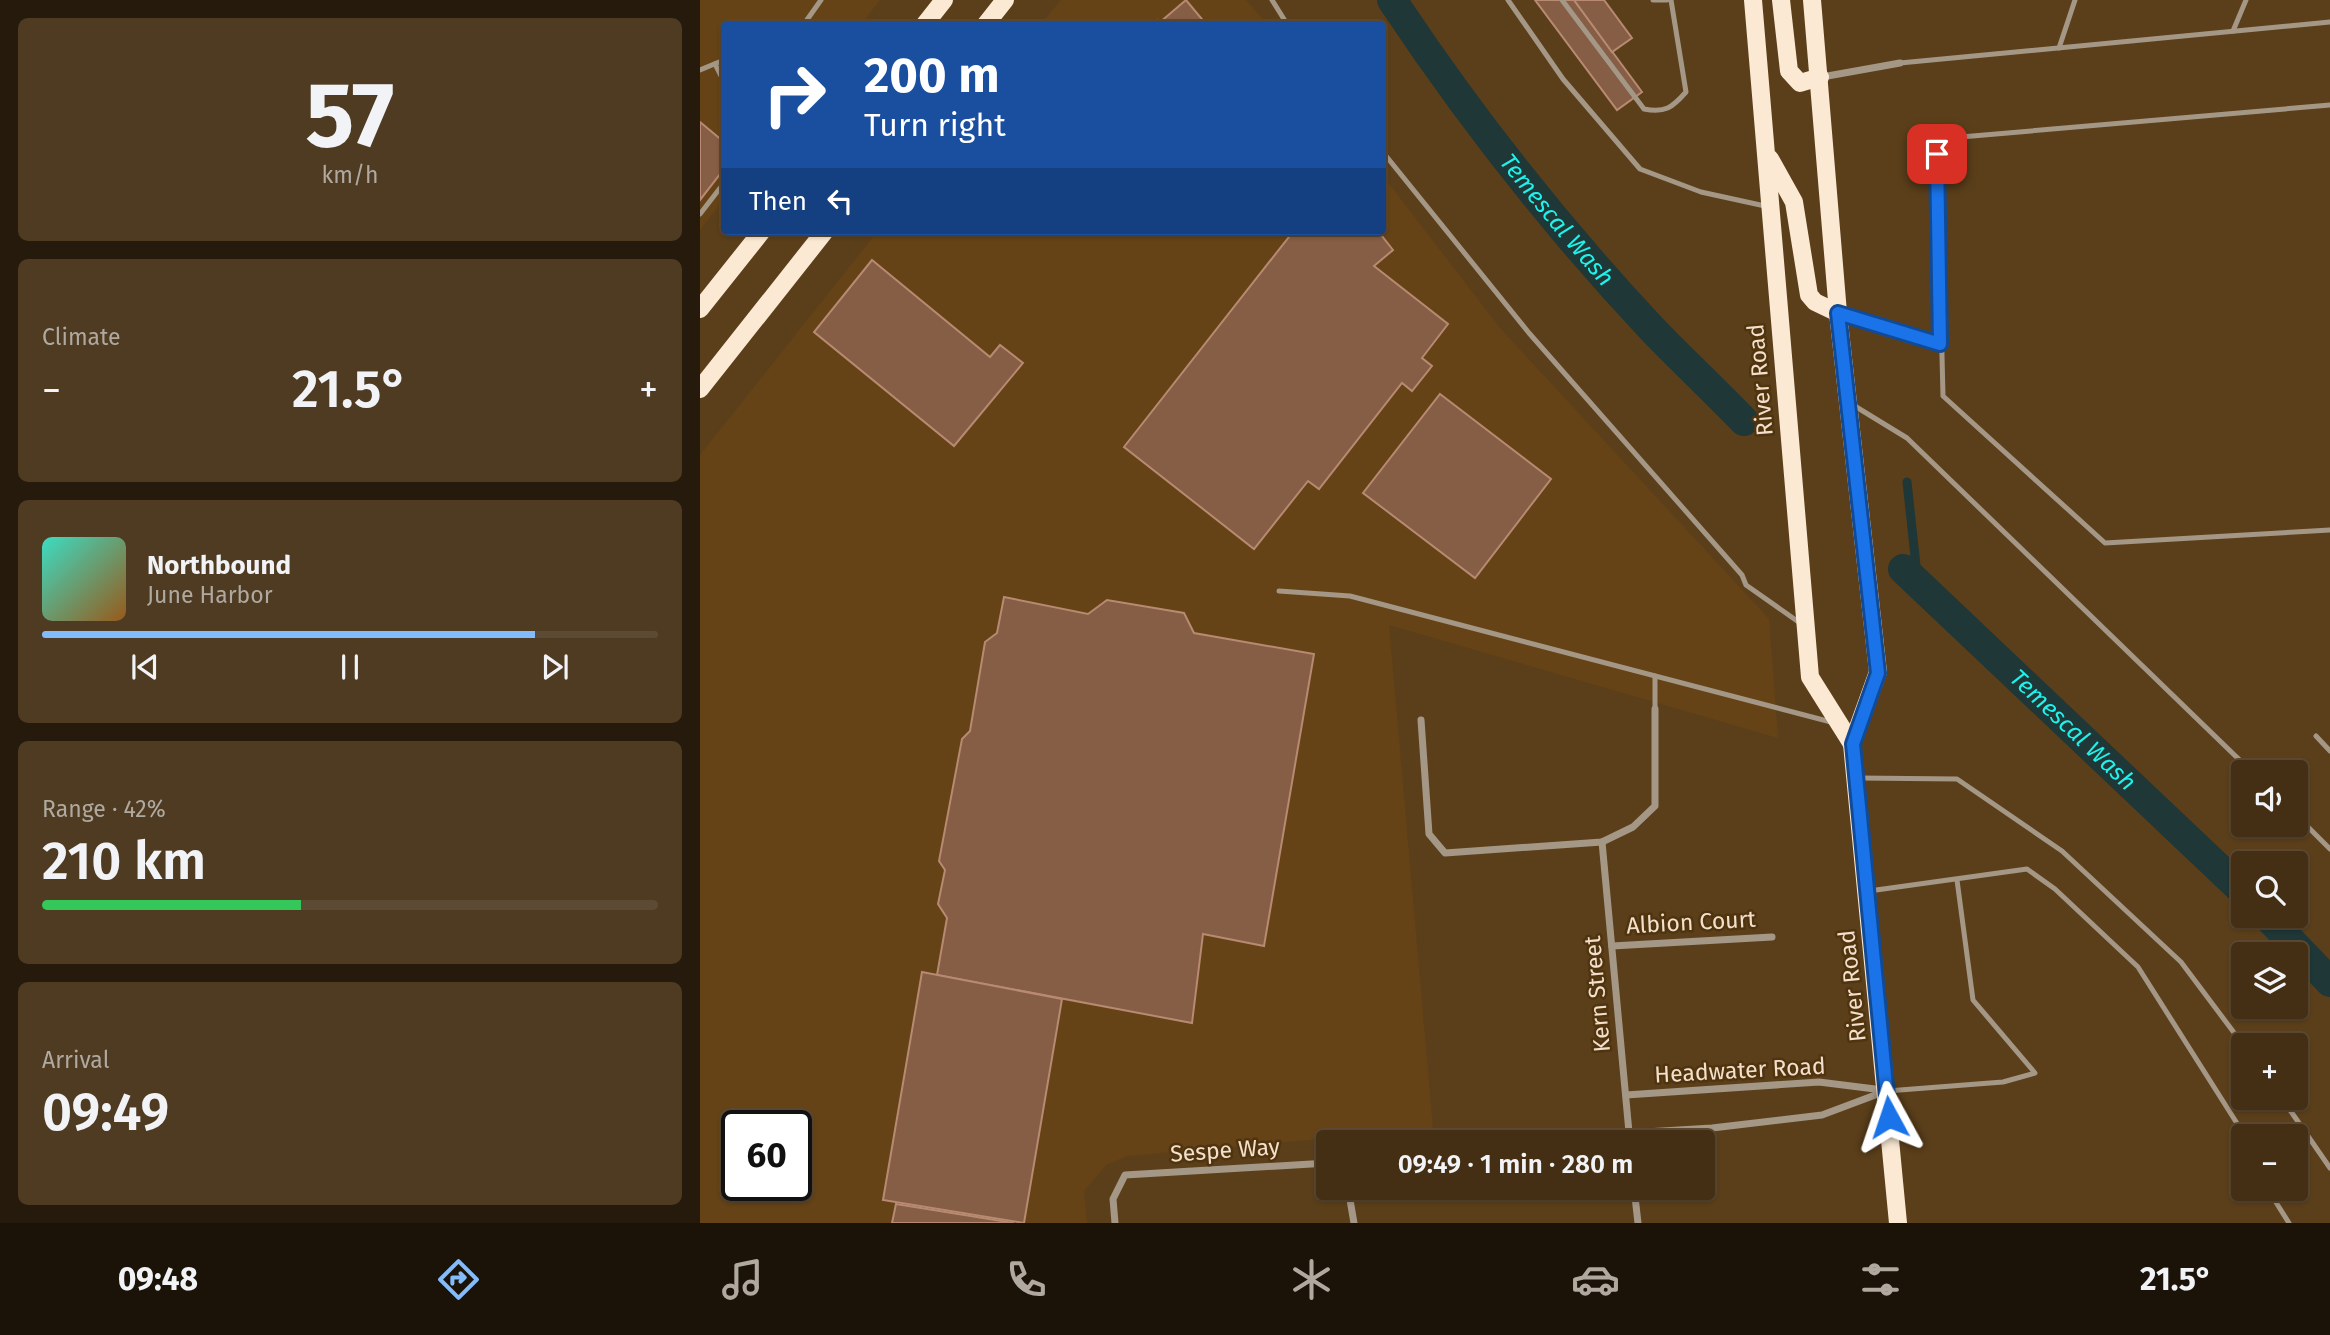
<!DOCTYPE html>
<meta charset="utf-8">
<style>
:root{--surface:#442f14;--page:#4e3b22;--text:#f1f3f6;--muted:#afa9a0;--line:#5c4a34;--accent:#82bcfa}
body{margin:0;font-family:"Fira Sans",sans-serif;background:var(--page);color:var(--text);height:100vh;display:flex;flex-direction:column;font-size:26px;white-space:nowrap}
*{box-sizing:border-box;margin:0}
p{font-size:23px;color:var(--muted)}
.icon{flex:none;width:38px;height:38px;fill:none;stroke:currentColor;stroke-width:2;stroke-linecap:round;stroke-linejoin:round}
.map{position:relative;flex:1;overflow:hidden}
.drawer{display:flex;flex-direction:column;gap:18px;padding:18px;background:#251a0b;width:700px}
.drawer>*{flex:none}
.hud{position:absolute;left:21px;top:21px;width:665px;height:214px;border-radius:7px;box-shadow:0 2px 5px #0004,0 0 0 2px var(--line);background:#1a4fa0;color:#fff;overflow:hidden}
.fabs{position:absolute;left:1531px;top:760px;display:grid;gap:14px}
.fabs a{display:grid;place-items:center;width:77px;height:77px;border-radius:7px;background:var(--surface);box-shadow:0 2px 5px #0004,0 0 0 2px var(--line);font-size:35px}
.speed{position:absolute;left:21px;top:1110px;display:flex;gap:14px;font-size:35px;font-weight:700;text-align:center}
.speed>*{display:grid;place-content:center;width:91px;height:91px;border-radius:50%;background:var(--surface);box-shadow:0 2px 5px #0004,0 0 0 2px var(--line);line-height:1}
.speed .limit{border:4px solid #111;border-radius:10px;background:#fff;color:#111}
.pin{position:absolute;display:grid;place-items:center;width:60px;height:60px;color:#fff;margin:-30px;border-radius:14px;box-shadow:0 4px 10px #0006}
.me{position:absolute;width:77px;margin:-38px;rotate:355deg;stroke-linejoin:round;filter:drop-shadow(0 0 5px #0008)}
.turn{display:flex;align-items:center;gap:24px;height:147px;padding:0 28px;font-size:32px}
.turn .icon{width:91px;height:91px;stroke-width:2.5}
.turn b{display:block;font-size:49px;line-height:60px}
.then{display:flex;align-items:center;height:66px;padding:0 28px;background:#0003;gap:14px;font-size:26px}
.big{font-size:52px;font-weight:600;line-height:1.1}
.drawer .tile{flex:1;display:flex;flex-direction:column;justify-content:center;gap:10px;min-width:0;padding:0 24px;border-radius:10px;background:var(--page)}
.drawer .dial{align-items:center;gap:0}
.dial b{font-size:91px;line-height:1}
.song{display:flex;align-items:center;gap:21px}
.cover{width:84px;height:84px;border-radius:10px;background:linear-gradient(135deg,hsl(170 70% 55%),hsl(30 70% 35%))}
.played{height:7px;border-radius:4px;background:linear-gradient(90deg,var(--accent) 80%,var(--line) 80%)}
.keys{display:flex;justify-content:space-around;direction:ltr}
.heat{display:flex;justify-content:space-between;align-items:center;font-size:38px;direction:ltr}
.charge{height:10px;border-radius:5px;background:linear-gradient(90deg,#34c759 42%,var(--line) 0)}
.trip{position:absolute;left:616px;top:1130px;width:399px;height:70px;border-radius:7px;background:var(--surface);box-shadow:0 2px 5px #0004,0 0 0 2px var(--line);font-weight:600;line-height:70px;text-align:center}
.tabs{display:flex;height:112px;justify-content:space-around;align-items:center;background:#1b1308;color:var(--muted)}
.tabs .icon{width:49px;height:49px}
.tabs .active{color:var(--accent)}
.tabs b{font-size:32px;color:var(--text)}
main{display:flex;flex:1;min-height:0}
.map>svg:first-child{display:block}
.built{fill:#654316;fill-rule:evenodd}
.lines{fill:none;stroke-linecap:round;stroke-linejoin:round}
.stream{stroke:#1f3736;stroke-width:9}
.canal{stroke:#1f3736;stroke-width:30}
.building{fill:#865d45;stroke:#b78a71;stroke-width:2}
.lane{stroke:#a59786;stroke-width:5}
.street{stroke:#a59786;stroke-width:7}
.primary{stroke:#fbe9d4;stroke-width:18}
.route-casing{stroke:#114b97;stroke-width:18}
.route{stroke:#1a73e8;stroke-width:12}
.labels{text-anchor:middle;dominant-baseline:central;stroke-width:5;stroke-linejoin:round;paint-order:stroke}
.street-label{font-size:23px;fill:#f2e0cd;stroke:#50340e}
.water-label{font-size:24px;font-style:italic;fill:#1ef2ea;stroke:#50340e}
</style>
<main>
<section class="drawer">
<div class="tile dial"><b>57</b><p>km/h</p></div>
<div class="tile"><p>Climate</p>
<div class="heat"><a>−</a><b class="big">21.5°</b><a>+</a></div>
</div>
<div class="tile">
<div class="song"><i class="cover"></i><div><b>Northbound</b><p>June Harbor</p></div></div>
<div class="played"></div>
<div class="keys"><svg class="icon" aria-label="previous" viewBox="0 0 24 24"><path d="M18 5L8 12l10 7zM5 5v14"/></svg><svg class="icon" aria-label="pause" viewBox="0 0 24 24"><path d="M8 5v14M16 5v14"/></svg><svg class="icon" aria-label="next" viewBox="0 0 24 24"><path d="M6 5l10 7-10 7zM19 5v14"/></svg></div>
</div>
<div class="tile"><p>Range · 42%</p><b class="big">210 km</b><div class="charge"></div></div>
<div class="tile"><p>Arrival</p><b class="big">09:49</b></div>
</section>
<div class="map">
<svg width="1630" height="1223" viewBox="0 0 1630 1223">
<rect width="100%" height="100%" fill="#5b3f1a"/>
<!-- built -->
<g class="built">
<path d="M0,0H180L161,24H24V199L0,230Z"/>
<path d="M361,0H546L567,24H341Z"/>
<path d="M683,176L800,328L1069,619L1078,738L689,625L733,1129L427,1156L406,1165L384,1191L387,1223H0V455L178,231H682ZM37,1125H96V1185H37Z"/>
</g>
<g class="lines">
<!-- stream -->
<path class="stream" d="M1207,482L1218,584"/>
<!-- canal -->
<g class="canal">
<path id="s1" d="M692,0C769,116 858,229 953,330C983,361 1014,390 1044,421"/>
<path id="s2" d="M1203,569L1544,892"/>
<path d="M1566,915L1630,982"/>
</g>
</g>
<!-- building -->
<g class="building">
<path d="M486,0L506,24H451L457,20L459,23Z"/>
<path d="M835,0H874L942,92L917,110Z"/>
<path d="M874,0H904L932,38L912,52Z"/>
<path d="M0,122L24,142V169L0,200Z"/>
<path d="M590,231H678L693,250L674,266L748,324L722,358L732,366L712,391L702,383L619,489L608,481L554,549L424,447L592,233Z"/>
<path d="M172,260L290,357L300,345L323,363L254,446L114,332Z"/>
<path d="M740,394L851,479L775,578L663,493Z"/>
<path d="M304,597L388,614L407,600L484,613L494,633L614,654L564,946L503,934L492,1023L237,975L247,918L238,904L245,870L239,861L262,739L270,731L285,642L297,633Z"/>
<path d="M222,972L362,999L324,1223L183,1200Z"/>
<path d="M196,1204L314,1223H192Z"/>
</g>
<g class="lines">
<!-- lane -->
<g class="lane">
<path d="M572,0L587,24"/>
<path d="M808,0L863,79L940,169L1001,192L1065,206"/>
<path d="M862,0L944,109C965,113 972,108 986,92L971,0"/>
<path d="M953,0H967"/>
<path d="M104,24L121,0"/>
<path d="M1533,31L1546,0"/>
<path d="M1359,48L1375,0"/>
<path d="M1200,63L1630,22"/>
<path d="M15,64L24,82"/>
<path d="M0,70L24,60"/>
<path d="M1630,105L1261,137L1237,154L1243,396L1405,543L1630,530"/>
<path d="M682,151L829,333L1042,575L1046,585L1100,623"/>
<path d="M0,214L24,183"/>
<path d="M1143,314L1240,344"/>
<path d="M1153,405L1207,438L1552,772"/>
<path d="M579,591L650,596L1131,722"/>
<path d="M955,676V709"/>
<path d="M1616,736L1630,751"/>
<path d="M1159,778L1257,779L1362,851L1481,962L1544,1046"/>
<path d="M1596,815L1630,849"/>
<path d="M1169,891L1327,869L1355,889L1438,967L1545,1136"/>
<path d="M1187,1091L1303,1082L1335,1073L1273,1000L1257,880"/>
<path d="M1581,1097L1630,1168"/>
<path d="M1567,1188L1589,1223"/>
</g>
<!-- street -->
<g class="street">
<path d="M1122,77L1200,63"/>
<path d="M721,720L729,834L745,853L902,842L933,827L955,806V709"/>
<path d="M902,842L930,1143"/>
<path d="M912,946L1072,937"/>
<path d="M926,1095L1119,1082L1183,1090"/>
<path d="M929,1133L1012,1128L1122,1115L1186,1091"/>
<path d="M648,1188L654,1223"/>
<path d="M934,1188L938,1223"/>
<path d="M415,1223L413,1199L425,1175L628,1163"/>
</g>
<!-- primary -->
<g class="primary">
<path d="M1053,0L1110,677L1152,744"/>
<path d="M1081,0L1089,71L1100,83L1120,77"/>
<path d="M1112,0L1138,313L1178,672L1152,744L1198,1223"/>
<path d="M225,24L244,0"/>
<path d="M286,24L305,0"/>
<path d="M1070,159L1094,202L1109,295L1115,302L1138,313"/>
<path d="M0,309L62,231"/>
<path d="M0,389L125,231"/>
</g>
</g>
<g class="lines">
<!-- route casing -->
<g class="route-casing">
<path id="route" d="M1189,1117L1153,744L1178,673L1138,313L1240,344L1237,154"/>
</g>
<!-- route -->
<use href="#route" class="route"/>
</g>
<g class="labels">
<!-- street labels -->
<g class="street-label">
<text transform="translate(1060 380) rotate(-95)">River Road</text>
<text transform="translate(991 922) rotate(-3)">Albion Court</text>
<text transform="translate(1152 986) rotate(-96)">River Road</text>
<text transform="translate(897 994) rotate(-95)">Kern Street</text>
<text transform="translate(1040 1070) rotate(-3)">Headwater Road</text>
<text transform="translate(525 1150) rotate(-4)">Sespe Way</text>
</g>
<!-- water labels -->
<g class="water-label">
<text stroke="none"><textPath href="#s1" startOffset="275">Temescal Wash</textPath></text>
<text stroke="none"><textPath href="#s2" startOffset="234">Temescal Wash</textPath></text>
</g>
</g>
</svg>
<div class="fabs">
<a><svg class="icon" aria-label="sound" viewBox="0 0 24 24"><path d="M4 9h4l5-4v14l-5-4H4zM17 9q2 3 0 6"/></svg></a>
<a><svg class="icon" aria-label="search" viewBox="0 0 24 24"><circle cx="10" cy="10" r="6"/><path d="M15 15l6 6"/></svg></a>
<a><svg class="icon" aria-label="layers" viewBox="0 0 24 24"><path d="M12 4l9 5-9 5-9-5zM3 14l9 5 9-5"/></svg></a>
<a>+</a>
<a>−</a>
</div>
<div class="speed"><div class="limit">60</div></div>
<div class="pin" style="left:1237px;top:154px;background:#d93025"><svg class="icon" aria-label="arrive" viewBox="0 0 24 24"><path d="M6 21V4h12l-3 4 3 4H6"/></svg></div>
<svg class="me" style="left:1189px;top:1117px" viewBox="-20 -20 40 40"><path d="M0-17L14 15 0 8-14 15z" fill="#1a73e8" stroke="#fff" stroke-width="4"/></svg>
<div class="trip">09:49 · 1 min · 280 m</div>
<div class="hud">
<div class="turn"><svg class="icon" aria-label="right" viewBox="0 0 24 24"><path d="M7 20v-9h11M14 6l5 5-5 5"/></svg><div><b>200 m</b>Turn right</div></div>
<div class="then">Then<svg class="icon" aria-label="left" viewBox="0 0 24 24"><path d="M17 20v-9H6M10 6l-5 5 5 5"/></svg></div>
</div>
</div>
</main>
<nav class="tabs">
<b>09:48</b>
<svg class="icon active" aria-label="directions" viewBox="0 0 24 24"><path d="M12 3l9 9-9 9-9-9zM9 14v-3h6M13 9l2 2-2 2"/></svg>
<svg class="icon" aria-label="music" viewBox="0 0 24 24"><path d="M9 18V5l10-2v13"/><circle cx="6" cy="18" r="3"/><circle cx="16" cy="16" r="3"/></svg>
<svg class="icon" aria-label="phone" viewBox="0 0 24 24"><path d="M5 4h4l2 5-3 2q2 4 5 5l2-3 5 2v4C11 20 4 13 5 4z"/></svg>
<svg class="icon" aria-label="climate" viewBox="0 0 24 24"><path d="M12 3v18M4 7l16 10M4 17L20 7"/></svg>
<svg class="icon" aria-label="car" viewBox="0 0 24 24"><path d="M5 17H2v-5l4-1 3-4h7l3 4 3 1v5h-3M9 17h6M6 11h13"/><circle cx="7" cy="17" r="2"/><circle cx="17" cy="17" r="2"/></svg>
<svg class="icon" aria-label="filters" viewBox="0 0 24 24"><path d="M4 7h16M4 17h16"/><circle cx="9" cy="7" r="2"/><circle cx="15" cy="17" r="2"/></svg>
<b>21.5°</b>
</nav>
